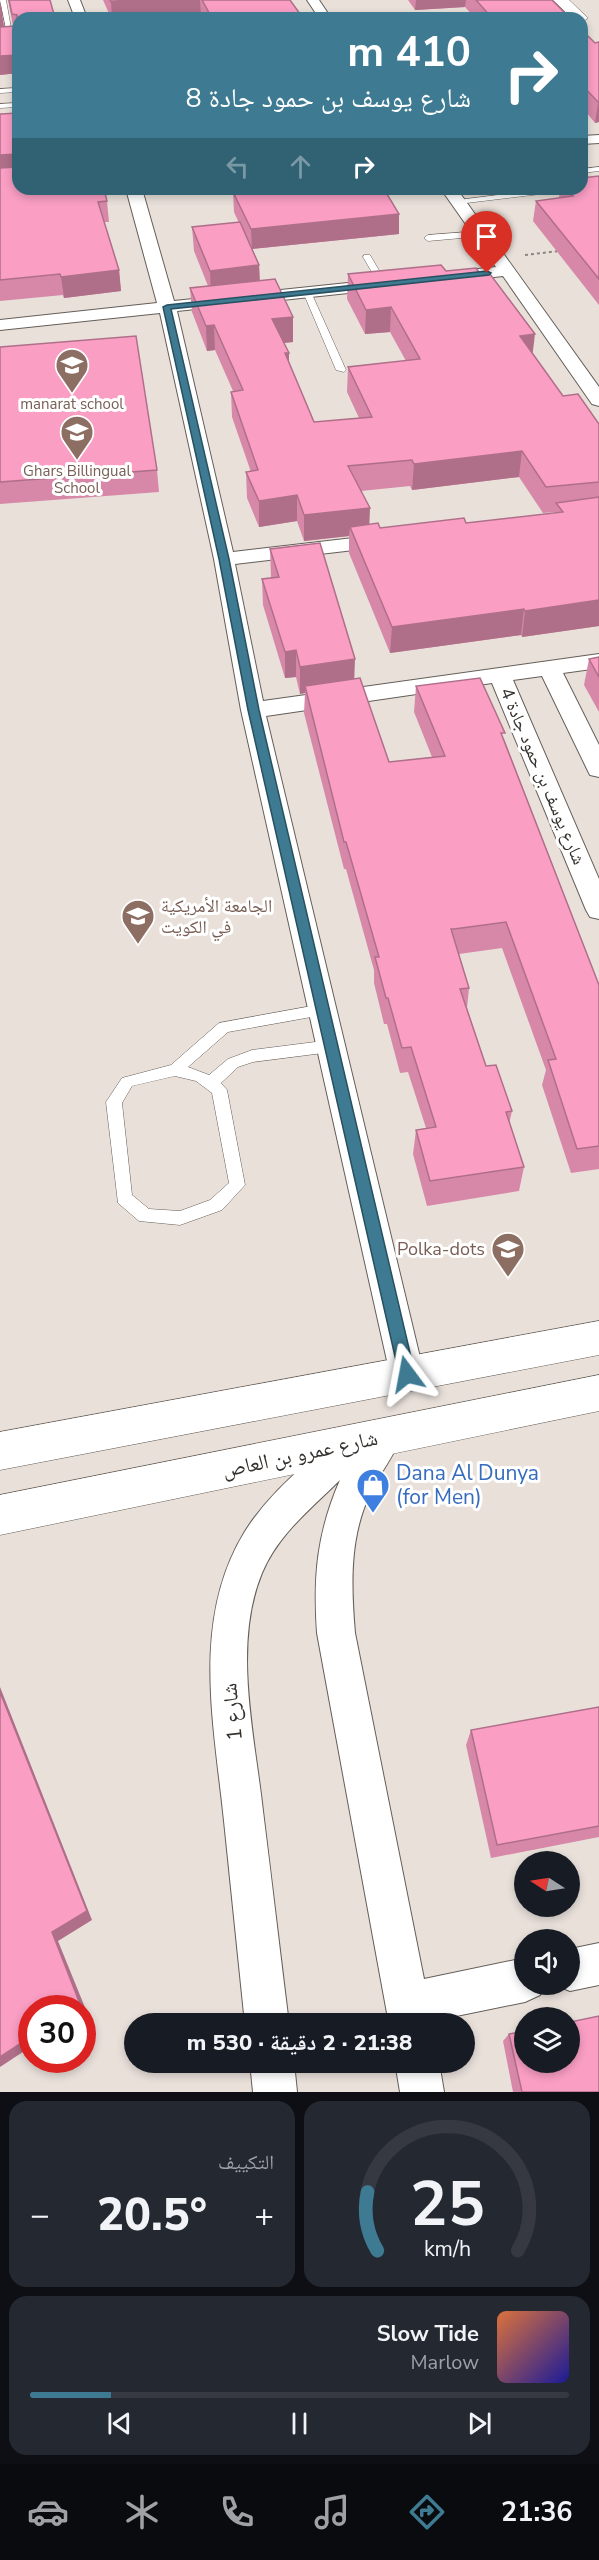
<!DOCTYPE html>
<html lang="ar">
<meta charset="utf-8">
<style>
:root{--surface:#171b24;--page:#242831;--text:#f1f3f6;--muted:#9ea1a6;--line:#363941;--accent:#3e7b92}
body{margin:0;font-family:"Nunito Sans","Noto Naskh Arabic",sans-serif;background:var(--page);color:var(--text);direction:rtl;height:100vh;display:flex;flex-direction:column;font-size:22px;white-space:nowrap}
*{box-sizing:border-box;margin:0}
p{font-size:20px;color:var(--muted)}
.icon{flex:none;width:33px;height:33px;fill:none;stroke:currentColor;stroke-width:2;stroke-linecap:round;stroke-linejoin:round}
.map{position:relative;height:2092px;overflow:hidden;direction:ltr}
.panel{display:flex;flex-direction:column;gap:9px;padding:9px;background:#0d0f14;flex:1}
.panel>*{flex:none}
.banner{position:absolute;left:12px;top:12px;width:576px;height:183px;border-radius:18px;box-shadow:0 3px 9px #0003;direction:rtl;background:#3e7b92;color:#fff;overflow:hidden}
.needle{width:39px;rotate:282deg}
.buttons{position:absolute;left:514px;top:1851px;display:grid;gap:12px}
.buttons a{display:grid;place-items:center;width:66px;height:66px;border-radius:50%;background:var(--surface);box-shadow:0 3px 9px #0003;font-size:30px}
.speed{position:absolute;left:18px;top:1995px;display:flex;gap:12px;font-size:30px;font-weight:700;text-align:center}
.speed>*{display:grid;place-content:center;width:78px;height:78px;border-radius:50%;background:var(--surface);box-shadow:0 3px 9px #0003;line-height:1}
.speed .limit{border:9px solid #d22;background:#fff;color:#111}
.pin{position:absolute;display:grid;place-items:center;width:51px;height:51px;color:#fff;margin:-62px -26px;border-radius:50% 50% 50% 0;rotate:-45deg;box-shadow:0 0 6px #0007}
.pin .icon{rotate:45deg}
.me{position:absolute;width:66px;margin:-33px;rotate:347deg;stroke-linejoin:round;filter:drop-shadow(0 0 4px #0008)}
.turn{display:flex;align-items:center;gap:21px;height:126px;padding:0 18px;font-size:27px}
.turn .icon{width:78px;height:78px;stroke-width:2.5}
.turn b{display:block;font-size:42px;line-height:51px}
.lanes{display:flex;align-items:center;height:57px;padding:0 18px;background:#0003;justify-content:center;gap:30px;direction:ltr}
.lanes .off{opacity:.35}
.big{font-size:45px;font-weight:800;line-height:1.1}
.panel .widget{flex:1;display:flex;flex-direction:column;justify-content:center;gap:9px;min-width:0;padding:0 21px;border-radius:18px;background:var(--page)}
.panel .dial{align-items:center;gap:0}
.dial svg{height:156px;overflow:visible;fill:none;stroke:var(--line);stroke-width:7;stroke-linecap:round;text-anchor:middle}
.dial text{fill:var(--text);stroke:none}
.song{display:flex;align-items:center;gap:18px}
.cover{width:72px;height:72px;border-radius:9px;background:linear-gradient(135deg,hsl(20 70% 55%),hsl(240 70% 35%))}
.played{height:6px;border-radius:3px;background:linear-gradient(90deg,var(--accent) 15%,var(--line) 15%)}
.keys{display:flex;justify-content:space-around;direction:ltr}
.heat{display:flex;justify-content:space-between;align-items:center;font-size:33px;direction:ltr}
.panel .tiles{flex:1;display:grid;gap:9px;grid-template-columns:1fr 1fr}
.widget:last-child{grid-column:span 2}
.trip{position:absolute;left:124px;top:2013px;width:351px;height:60px;border-radius:30px;background:var(--surface);box-shadow:0 3px 9px #0003;font-weight:800;line-height:60px;text-align:center;direction:rtl}
.menu{display:flex;height:96px;justify-content:space-around;align-items:center;background:#090b0e;color:var(--muted)}
.menu .icon{width:42px;height:42px}
.menu .on{color:var(--accent)}
.menu b{font-size:27px;color:var(--text)}
.map>svg:first-child{display:block}
.lines{fill:none;stroke-linecap:round;stroke-linejoin:round}
.lane-casing{stroke:#655e58;stroke-width:1}
.street-casing{stroke:#655e58;stroke-width:2}
.secondary-casing{stroke:#655e58;stroke-width:1}
.path{stroke:#8b8580;stroke-width:2;stroke-dasharray:3 3;stroke-linecap:butt}
.lane{fill:#fff;fill-rule:evenodd}
.street{fill:#fff;fill-rule:evenodd}
.secondary{fill:#fff;fill-rule:evenodd}
.wall{fill:#d788a9;fill-rule:evenodd}
.shaded-wall{fill:#af6f89}
.building{fill:#fa9ec4;stroke:#af6f89;stroke-width:1.5}
.route{fill:#3e7b92;stroke:#28505f;stroke-width:1.5}
.labels{text-anchor:middle;dominant-baseline:central;stroke-width:6;stroke-linejoin:round;paint-order:stroke}
.far-education-label{font-size:15px;fill:#785e54;stroke:#fff}
.street-label{font-size:18px;fill:#33302d;stroke:#fff}
.education-label{font-size:18px;fill:#785e54;stroke:#fff;text-anchor:start}
.near-street-label{font-size:21px;fill:#33302d;stroke:#fff}
.near-shop-label{font-size:21px;fill:#366cbe;stroke:#fff;text-anchor:start}
</style>
<div class="map">
<svg width="599" height="2092" viewBox="0 0 599 2092">
<rect width="100%" height="100%" fill="#e9e0da"/>
<g class="lines">
<!-- lane casing -->
<g class="lane-casing">
<g id="lane">
<path d="M0,0H6L13,39L8,38Z"/>
<path d="M442,16L457,18H439Z"/>
<path d="M18,88V92L0,93V89Z"/>
<path d="M18,103V107L0,108V104Z"/>
<path d="M599,167V171L582,173V169Z"/>
<path d="M545,189H569L565,191L458,204L454,202L458,200Z"/>
<path d="M481,231L485,234L484,236L428,241L424,238L428,235Z"/>
<path d="M364,255H370L387,284L386,286H380L363,257Z"/>
<path d="M307,289L311,292L346,370L344,372L336,370L303,292Z"/>
<path d="M323,1004L328,1006L330,1010L328,1014L228,1032L188,1067L209,1075L228,1059L252,1050L331,1040L336,1042L338,1046L336,1050L331,1052L253,1062L238,1067L221,1083L227,1090L245,1185L222,1210L180,1225L139,1221L118,1203L106,1102L122,1078L171,1065L219,1023ZM175,1076L196,1081L212,1093L229,1183L210,1200L180,1211L149,1209L132,1195L122,1103L132,1086Z"/>
</g>
</g>
<!-- street casing -->
<g class="street-casing">
<g id="street">
<path d="M68,0H80L87,18H75Z"/>
<path d="M307,0H319L331,18H319Z"/>
<path d="M599,135V143L582,144V136Z"/>
<path d="M126,189H142L174,301L386,279L394,284L386,289L177,311L233,552L388,534L395,536L398,540L395,544L388,546L235,564L263,701L599,654V668L563,673L599,745V777L590,775L587,769L542,676L513,680L599,879V919L590,917L586,910L492,683L266,716L424,1374L419,1385L407,1389L395,1385L390,1374L241,710L214,559L160,313L0,330V320L157,303Z"/>
<path d="M441,189H457L599,387V406L592,404L503,276L441,283L435,282L433,278L435,274L441,273L496,267Z"/>
<path d="M385,1420L397,1424L402,1436C394,1456 380,1473 371,1492C349,1536 351,1586 355,1633L424,1979L525,1958V1984H545L540,1995L525,2002L432,2021L433,2024H389L317,1633C313,1576 317,1533 340,1480C311,1509 279,1533 262,1573C232,1645 255,1737 263,1811C272,1882 280,1953 289,2024H245C238,1956 231,1888 224,1821C214,1724 191,1621 244,1533C269,1492 307,1464 341,1431L353,1427L366,1434L373,1424Z"/>
<path d="M599,1943V1985L570,1991L555,1985L570,1984V1949Z"/>
<path d="M250,2062H294L297,2092H253Z"/>
<path d="M395,2062H439L444,2092H400Z"/>
</g>
</g>
<!-- secondary casing -->
<g class="secondary-casing">
<g id="secondary">
<path d="M553,0H569L588,18L582,22V18H572Z"/>
<path d="M599,1321V1355L0,1470V1432Z"/>
<path d="M599,1375V1411L0,1535V1495Z"/>
</g>
</g>
<!-- path -->
<path class="path" d="M525,255L559,251"/>
<!-- lane -->
<use href="#lane" class="lane"/>
<!-- street -->
<use href="#street" class="street"/>
<!-- secondary -->
<use href="#secondary" class="secondary"/>
</g>
<!-- wall -->
<g class="wall">
<path d="M8,0H50L18,18V73L0,75L2,15L4,27L13,26Z"/>
<path d="M103,0H290L303,18H202L201,16L173,18H111Z"/>
<path d="M408,0H552L570,18H475L465,7L415,10Z"/>
<path d="M582,30L595,43L599,42V122L595,123L582,107Z"/>
<path d="M0,114L107,201L109,222H104L119,270L121,291L64,298L63,295L0,301Z"/>
<path d="M599,176V305L533,221L536,201L559,198L560,189H582Z"/>
<path d="M237,189H384L399,214V234L252,249L259,265L260,281L293,317V342L284,343L289,362L314,422L359,418L347,392L348,367L406,361L390,332L365,334L347,299L348,274L446,271L532,354L563,396L599,424V626L522,637L521,635L390,653L349,553V536L304,541L297,521L259,527L247,498L246,472H251L232,417L231,392L233,391L215,350L207,351L192,312L190,288L208,286L194,251L192,227L239,223L234,212L233,192H237ZM519,477L543,513L555,512V513L466,523L380,528L369,524L361,491L410,486L412,490Z"/>
<path d="M0,347L157,470L159,492L0,504Z"/>
<path d="M270,549L354,679L389,762L432,757L414,712L416,686L504,739L599,985V1169L571,1173L542,1085L546,1070L502,948L459,954L469,988L467,1008L486,1066L512,1111L509,1124L524,1167L519,1191L427,1206L413,1154L416,1130L426,1128L408,1072L400,1073L387,1024H384L374,983V970L346,869H344L304,713L305,693L300,694L296,677L285,678L263,605L262,579L271,578Z"/>
<path d="M599,657V712L584,685L589,659Z"/>
<path d="M599,1707V1837L491,1858L466,1745L471,1730Z"/>
<path d="M509,2034L599,2092H513L503,2041Z"/>
</g>
<!-- shaded-wall -->
<g class="shaded-wall">
<path d="M139,0H200L201,16L173,18H112L111,2Z"/>
<path d="M416,0H466L465,7L415,10Z"/>
<path d="M0,15H2L5,32L0,34Z"/>
<path d="M18,55V73L0,75V56Z"/>
<path d="M598,103H599V122L595,123Z"/>
<path d="M17,154L18,173L0,175V155Z"/>
<path d="M399,214V234L252,249L251,229Z"/>
<path d="M259,265L260,290L211,295L210,271Z"/>
<path d="M119,270L121,291L64,298L61,277Z"/>
<path d="M391,307L390,332L365,334L366,310Z"/>
<path d="M293,317V342L273,344L272,319Z"/>
<path d="M214,325L215,350L207,351L206,326Z"/>
<path d="M535,334L532,359L520,336Z"/>
<path d="M285,353H289V378Z"/>
<path d="M522,451L519,477L412,490L414,464Z"/>
<path d="M297,495V521L259,527V501Z"/>
<path d="M370,508L369,534L350,527L349,536L304,541V515Z"/>
<path d="M599,600V626L522,637L525,611Z"/>
<path d="M524,609L521,635L390,653L392,627Z"/>
<path d="M296,650V677L285,678V652Z"/>
<path d="M355,659L354,686H305V693L300,694V667Z"/>
<path d="M0,1687L92,1920L58,1941L86,2010L82,2013V2008H73L52,1932L0,1692Z"/>
<path d="M32,2036V2046L0,2067V2057Z"/>
</g>
<!-- building -->
<g class="building">
<path d="M9,0H50L55,18H18V55L0,56V27L16,26L18,24L17,15L12,14Z"/>
<path d="M110,0H139L111,2Z"/>
<path d="M202,0H290L303,18H212Z"/>
<path d="M476,0H552L570,18H492Z"/>
<path d="M0,4L2,15H0Z"/>
<path d="M582,30L595,43L599,42V103L582,85Z"/>
<path d="M18,113V189H104L107,201L98,202L119,270L61,277L60,274L0,280V168L17,167V154L0,155V114Z"/>
<path d="M599,176V279L536,201L573,196L568,189H582V178Z"/>
<path d="M244,189H384L399,214L251,229L233,192L246,191Z"/>
<path d="M240,222L259,265L210,271L192,227Z"/>
<path d="M441,265L446,271L476,268L481,275L490,274L535,334L520,336L563,396L578,394L599,424V482L546,487L522,451L414,464L412,460L348,466L370,508L304,515L297,495L259,501L246,472L258,470L231,392L243,390L214,325L206,326L190,288L275,279L293,317L272,319L289,353H285L314,422L372,417L348,367L420,359L391,307L366,310L348,274Z"/>
<path d="M136,336L157,470L0,482V347Z"/>
<path d="M599,497V600L525,611L524,609L392,627L350,527L378,523L380,528L464,518L466,523L563,512L556,503Z"/>
<path d="M320,543L355,659L300,667L296,650L285,652L262,579L279,577L270,549Z"/>
<path d="M599,657V677L589,659Z"/>
<path d="M360,678L389,762L445,756L416,686L480,678L505,733H501L599,985V1146L577,1149L548,1060L556,1059L506,922L454,929H451L469,988L460,989L486,1066L496,1065L512,1111L506,1112L524,1167L430,1181L416,1130L436,1127L411,1047L402,1048L388,998H386L375,957H379L346,842H344L305,686Z"/>
<path d="M0,1692L87,1911L52,1932L80,2004L73,2008H32V2036L0,2057Z"/>
<path d="M599,1707V1826L497,1845L471,1730Z"/>
<path d="M599,2016V2092H522L509,2034L525,2031V2062H570V2022Z"/>
</g>
<!-- route -->
<path class="route" d="M487,271L491,273L489,275L171,309L229,559L259,710L415,1374L412,1380L407,1382L401,1380L399,1374L248,710L219,559L163,307L167,305Z"/>
<!-- icons -->
<defs>
<g id="school-pin" transform="scale(1.725)"><path d="M0 17L-7.5 6A9.5 9.5 0 1 1 7.5 6Z" fill="#8d6e63" stroke="#fff"/><path d="M0-5L7-2L0 1L-7-2ZM-4 1L0 2.5L4 1V4Q0 6-4 4Z" fill="#fff"/></g>
<g id="university-pin" transform="scale(1.725)"><path d="M0 17L-7.5 6A9.5 9.5 0 1 1 7.5 6Z" fill="#8d6e63" stroke="#fff"/><path d="M0-5L7-2L0 1L-7-2ZM-4 1L0 2.5L4 1V4Q0 6-4 4Z" fill="#fff"/></g>
<g id="shop-pin" transform="scale(1.725)"><path d="M0 17L-7.5 6A9.5 9.5 0 1 1 7.5 6Z" fill="#3f7fe0" stroke="#fff"/><path d="M-5-2.5h2.3a2.7 3.5 0 0 1 5.4 0H5L5.5 6h-11ZM-1.5-2.5h3a1.5 2.3 0 0 0-3 0Z" fill="#fff"/></g>
</defs>
<g fill-rule="evenodd">
<use href="#school-pin" x="72" y="365"/>
<use href="#school-pin" x="77" y="432"/>
<use href="#university-pin" x="138" y="916"/>
<use href="#school-pin" x="508" y="1249"/>
<use href="#shop-pin" x="373" y="1485"/>
</g>
<g class="labels">
<!-- far-education labels -->
<g class="far-education-label">
<text x="72" y="404">manarat school</text>
<text x="77" y="471">Ghars Billingual<tspan x="77" dy="17">School</tspan></text>
</g>
<!-- street labels -->
<g class="street-label">
<text transform="translate(543 776) rotate(67)">شارع يوسف بن حمود جادة 4</text>
</g>
<!-- education labels -->
<g class="education-label">
<text x="161" y="906">الجامعة الأمريكية<tspan x="161" dy="21">في الكويت</tspan></text>
<text x="485" y="1249" text-anchor="end">Polka-dots</text>
</g>
<!-- near-street labels -->
<g class="near-street-label">
<text transform="translate(300 1454) rotate(-12)">شارع عمرو بن العاص</text>
<text transform="translate(232 1712) rotate(-96)">شارع 1</text>
</g>
<!-- near-shop labels -->
<g class="near-shop-label">
<text x="396" y="1473">Dana Al Dunya<tspan x="396" dy="24">(for Men)</tspan></text>
</g>
</g>
</svg>
<div class="buttons">
<a><svg class="needle" viewBox="-14 -14 28 28"><path d="M0-13l5 13h-10z" fill="#e53935"/><path d="M0 13l5-13h-10z" fill="#9ea1a6"/></svg></a>
<a><svg class="icon" aria-label="sound" viewBox="0 0 24 24"><path d="M4 9h4l5-4v14l-5-4H4zM17 9q2 3 0 6"/></svg></a>
<a><svg class="icon" aria-label="layers" viewBox="0 0 24 24"><path d="M12 4l9 5-9 5-9-5zM3 14l9 5 9-5"/></svg></a>
</div>
<div class="speed"><div class="limit">30</div></div>
<div class="pin" style="left:487px;top:273px;background:#d93025"><svg class="icon" aria-label="arrive" viewBox="0 0 24 24"><path d="M6 21V4h12l-3 4 3 4H6"/></svg></div>
<svg class="me" style="left:407px;top:1374px" viewBox="-20 -20 40 40"><path d="M0-17L14 15 0 8-14 15z" fill="#3e7b92" stroke="#fff" stroke-width="4"/></svg>
<div class="trip">21:38 · 2 دقيقة · 530 m</div>
<div class="banner">
<div class="turn"><svg class="icon" aria-label="right" viewBox="0 0 24 24"><path d="M7 20v-9h11M14 6l5 5-5 5"/></svg><div><b>410 m</b>شارع يوسف بن حمود جادة 8</div></div>
<div class="lanes"><svg class="icon off" aria-label="left" viewBox="0 0 24 24"><path d="M17 20v-9H6M10 6l-5 5 5 5"/></svg><svg class="icon off" aria-label="ahead" viewBox="0 0 24 24"><path d="M12 20V5M6 11l6-6 6 6"/></svg><svg class="icon" aria-label="right" viewBox="0 0 24 24"><path d="M7 20v-9h11M14 6l5 5-5 5"/></svg></div>
</div>
</div>
<section class="panel">
<div class="tiles">
<div class="widget dial"><svg viewBox="0 0 100 80">
<path d="M14 69A42 42 0 1 1 86 69"/>
<path d="M14 69A42 42 0 0 1 9 39" stroke="#3e7b92"/>
<text x="50" y="56" font-size="32" font-weight="700">25</text>
<text x="50" y="72" font-size="11">km/h</text>
</svg></div>
<div class="widget"><p>التكييف</p>
<div class="heat"><a>−</a><b class="big">20.5°</b><a>+</a></div>
</div>
<div class="widget">
<div class="song"><i class="cover"></i><div><b>Slow Tide</b><p>Marlow</p></div></div>
<div class="played"></div>
<div class="keys"><svg class="icon" aria-label="previous" viewBox="0 0 24 24"><path d="M18 5L8 12l10 7zM5 5v14"/></svg><svg class="icon" aria-label="pause" viewBox="0 0 24 24"><path d="M8 5v14M16 5v14"/></svg><svg class="icon" aria-label="next" viewBox="0 0 24 24"><path d="M6 5l10 7-10 7zM19 5v14"/></svg></div>
</div>
</div>
</section>
<nav class="menu">
<b>21:36</b>
<svg class="icon on" aria-label="directions" viewBox="0 0 24 24"><path d="M12 3l9 9-9 9-9-9zM9 14v-3h6M13 9l2 2-2 2"/></svg>
<svg class="icon" aria-label="music" viewBox="0 0 24 24"><path d="M9 18V5l10-2v13"/><circle cx="6" cy="18" r="3"/><circle cx="16" cy="16" r="3"/></svg>
<svg class="icon" aria-label="phone" viewBox="0 0 24 24"><path d="M5 4h4l2 5-3 2q2 4 5 5l2-3 5 2v4C11 20 4 13 5 4z"/></svg>
<svg class="icon" aria-label="climate" viewBox="0 0 24 24"><path d="M12 3v18M4 7l16 10M4 17L20 7"/></svg>
<svg class="icon" aria-label="car" viewBox="0 0 24 24"><path d="M5 17H2v-5l4-1 3-4h7l3 4 3 1v5h-3M9 17h6M6 11h13"/><circle cx="7" cy="17" r="2"/><circle cx="17" cy="17" r="2"/></svg>
</nav>
